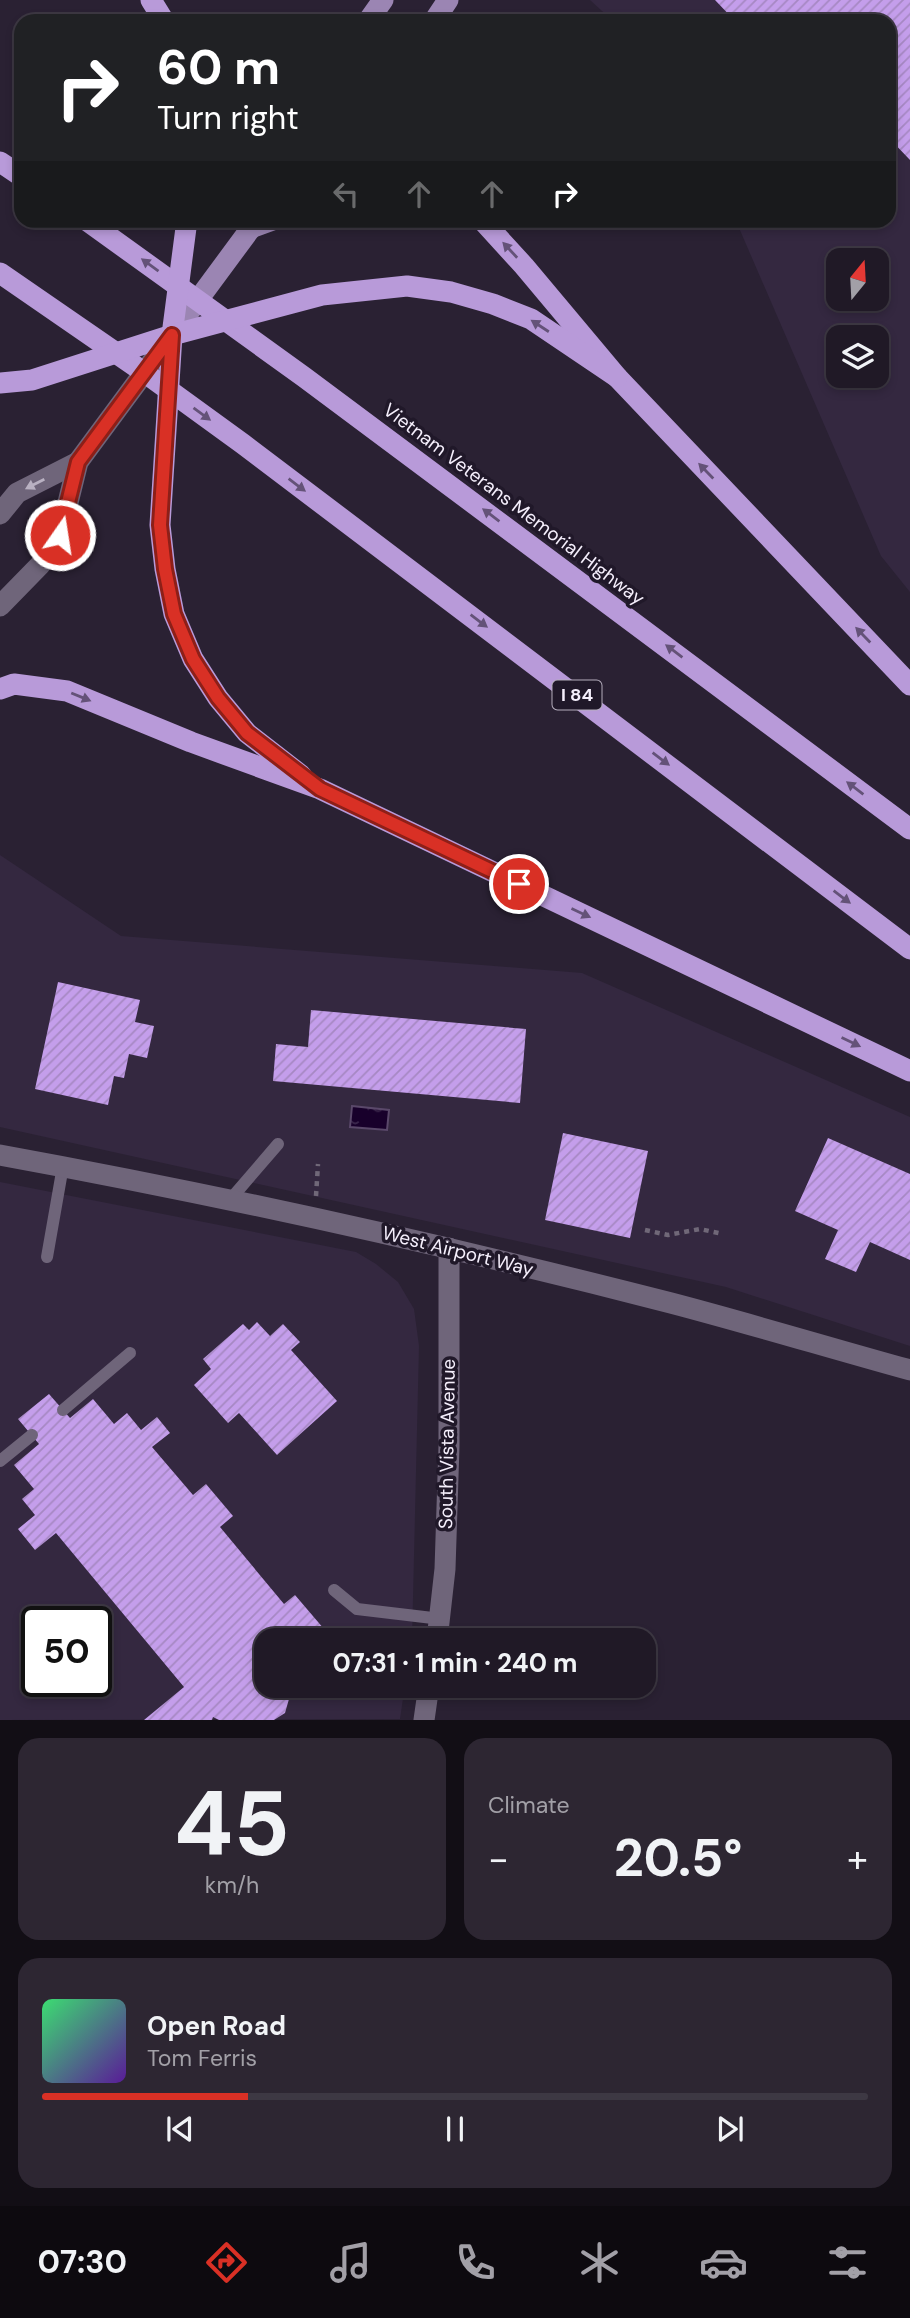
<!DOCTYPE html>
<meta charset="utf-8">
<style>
:root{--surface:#201926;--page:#2d2632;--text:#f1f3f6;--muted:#a2a0a7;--line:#3d3843;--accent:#d93025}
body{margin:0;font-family:"DM Sans",sans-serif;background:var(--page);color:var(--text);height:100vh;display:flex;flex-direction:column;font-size:26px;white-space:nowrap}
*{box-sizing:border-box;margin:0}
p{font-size:23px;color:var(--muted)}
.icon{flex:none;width:38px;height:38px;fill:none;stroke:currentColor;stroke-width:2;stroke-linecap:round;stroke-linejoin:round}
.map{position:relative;height:1720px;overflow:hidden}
.sheet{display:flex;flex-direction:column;gap:18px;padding:18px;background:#120e15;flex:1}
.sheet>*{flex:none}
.guide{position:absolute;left:14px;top:14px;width:882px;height:214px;border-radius:21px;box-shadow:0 4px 10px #0003,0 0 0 2px var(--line);background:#202124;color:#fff;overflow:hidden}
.needle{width:46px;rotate:18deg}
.tools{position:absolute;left:826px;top:248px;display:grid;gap:14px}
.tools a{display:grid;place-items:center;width:63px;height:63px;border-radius:14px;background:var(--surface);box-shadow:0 4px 10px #0003,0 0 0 2px var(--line);font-size:35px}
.speed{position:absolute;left:21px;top:1606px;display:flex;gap:14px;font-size:35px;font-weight:700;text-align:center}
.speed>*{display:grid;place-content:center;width:91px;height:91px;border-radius:50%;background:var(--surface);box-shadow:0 4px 10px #0003,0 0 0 2px var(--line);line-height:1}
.speed .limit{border:4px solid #111;border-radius:10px;background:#fff;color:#111}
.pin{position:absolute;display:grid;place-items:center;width:60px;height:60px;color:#fff;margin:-30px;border:4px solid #fff;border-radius:50%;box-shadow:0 2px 7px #0007}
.me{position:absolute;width:77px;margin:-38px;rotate:13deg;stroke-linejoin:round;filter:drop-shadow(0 0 5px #0008)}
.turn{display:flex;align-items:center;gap:24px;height:147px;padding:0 28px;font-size:32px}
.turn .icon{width:91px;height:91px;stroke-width:2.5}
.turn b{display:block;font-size:49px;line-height:60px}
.lanes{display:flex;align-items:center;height:66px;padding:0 28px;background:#0003;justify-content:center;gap:35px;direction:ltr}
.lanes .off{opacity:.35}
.big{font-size:52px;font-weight:700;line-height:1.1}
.sheet .card{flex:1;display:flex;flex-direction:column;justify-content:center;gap:10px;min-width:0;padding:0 24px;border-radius:21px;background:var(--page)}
.sheet .dial{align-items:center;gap:0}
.dial b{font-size:91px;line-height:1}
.song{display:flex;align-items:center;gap:21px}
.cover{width:84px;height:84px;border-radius:10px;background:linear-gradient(135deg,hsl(140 70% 55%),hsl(270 70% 35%))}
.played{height:7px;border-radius:4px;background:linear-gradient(90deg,var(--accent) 25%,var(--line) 25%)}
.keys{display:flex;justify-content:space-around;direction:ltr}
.heat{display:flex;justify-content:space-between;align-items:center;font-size:38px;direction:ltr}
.sheet .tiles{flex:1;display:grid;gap:18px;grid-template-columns:1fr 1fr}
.card:last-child{grid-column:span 2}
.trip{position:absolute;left:254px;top:1628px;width:402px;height:70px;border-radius:21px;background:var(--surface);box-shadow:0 4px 10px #0003,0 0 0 2px var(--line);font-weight:700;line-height:70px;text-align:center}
.tab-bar{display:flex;height:112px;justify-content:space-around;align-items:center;background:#0d0a0f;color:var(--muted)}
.tab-bar .icon{width:49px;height:49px}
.tab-bar .current{color:var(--accent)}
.tab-bar b{font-size:32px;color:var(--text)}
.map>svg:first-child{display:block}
.built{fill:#342840;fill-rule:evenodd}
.water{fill:url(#water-ripples);stroke:#5a486a;stroke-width:2}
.building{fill:url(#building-hatch)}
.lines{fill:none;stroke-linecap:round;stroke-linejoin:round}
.path{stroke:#706878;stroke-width:4.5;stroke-dasharray:5 5;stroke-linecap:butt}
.lane{stroke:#6f657a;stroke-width:12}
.street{stroke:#6f657a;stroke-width:21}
.secondary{stroke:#6f657a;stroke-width:21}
.primary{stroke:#9b85b3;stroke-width:21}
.highway{stroke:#b89ad9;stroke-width:21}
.oneway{fill:#645278}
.oneway2{fill:#b9b1c2}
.route-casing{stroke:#8d1f18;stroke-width:18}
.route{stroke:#d93025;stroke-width:12}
.labels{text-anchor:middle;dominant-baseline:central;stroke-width:7;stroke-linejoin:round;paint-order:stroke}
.shield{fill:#201829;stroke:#b5aebd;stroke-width:2}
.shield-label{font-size:18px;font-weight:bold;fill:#f5effc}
.street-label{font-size:19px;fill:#f5effc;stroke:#201829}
</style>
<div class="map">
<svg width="910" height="1720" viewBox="0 0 910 1720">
<defs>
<pattern id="water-ripples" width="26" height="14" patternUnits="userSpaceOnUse" patternTransform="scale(1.75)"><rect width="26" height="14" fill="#18002b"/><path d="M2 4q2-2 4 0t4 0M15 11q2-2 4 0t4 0" fill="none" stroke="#3a264b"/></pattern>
<pattern id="building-hatch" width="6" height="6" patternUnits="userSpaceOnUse" patternTransform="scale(1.75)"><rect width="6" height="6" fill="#c49eeb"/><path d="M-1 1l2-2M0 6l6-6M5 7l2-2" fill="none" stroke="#a688c3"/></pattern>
</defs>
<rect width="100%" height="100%" fill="#2a2133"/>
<!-- built -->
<g class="built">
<path d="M590,0H910V592L881,556L736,221L889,220V21H613ZM838,261H877V299H838ZM838,338H877V376H838Z"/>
<path d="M0,855L121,936L582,973L910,1117V1346L726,1287L0,1127Z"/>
<path d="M0,1182L356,1252L376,1264L398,1282L414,1309L419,1346L412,1640H266V1685H405L400,1719L0,1720ZM37,1622H96V1682H37Z"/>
</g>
<!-- water -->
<path class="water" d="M352,1106L389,1110L387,1130L350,1127Z"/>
<!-- building -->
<g class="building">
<path d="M715,0H910V160L889,138V21H735Z"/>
<path d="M58,982L140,1000L135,1022L154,1026L147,1058L129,1054L124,1078L114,1076L108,1105L35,1089Z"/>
<path d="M311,1010L526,1029L520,1103L273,1081L276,1044L308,1047Z"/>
<path d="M563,1133L648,1151L630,1238L545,1220Z"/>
<path d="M828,1138L910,1174V1260L870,1242L856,1272L825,1259L838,1230L795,1211Z"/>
<path d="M257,1322L270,1336L283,1324L300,1342L291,1350L337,1401L277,1455L239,1413L228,1423L194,1385L211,1369L203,1359L243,1324L249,1330Z"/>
<path d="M49,1394L70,1418L93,1399L114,1424L127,1413L141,1430L157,1417L170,1433L152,1447L193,1495L206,1484L233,1516L220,1527L284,1604L295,1595L330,1636L329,1640H266V1685H293L285,1713L274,1720H219L213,1717L212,1720H144L184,1687L56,1533L35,1550L18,1529L35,1515L22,1499L34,1489L14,1465L39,1444L18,1419Z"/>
</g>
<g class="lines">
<!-- path -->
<g class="path">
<path d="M316,1196L318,1164"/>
<path d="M645,1230L668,1235L700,1229L723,1234"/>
</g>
<!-- lane -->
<g class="lane">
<path d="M229,1201L278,1144"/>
<path d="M47,1257L63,1166"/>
<path d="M63,1410L130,1353"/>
<path d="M0,1461L32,1435"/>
<path d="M334,1590L357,1609L441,1619"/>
</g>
<!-- street -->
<g class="street">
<path d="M437,1640L445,1569L449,1446V1248"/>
<path d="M424,1720L429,1685"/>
</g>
<!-- secondary -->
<g class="secondary">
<path d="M0,514L17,493L78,462"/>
<path d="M0,606L40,565L60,535L78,462L172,335"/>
<path d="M0,1155C225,1196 449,1246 671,1303C751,1324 830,1348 910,1370"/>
</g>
<!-- primary -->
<g class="primary">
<path d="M368,21L383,0"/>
<path d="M434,21L448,0"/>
<path d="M251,228L273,220"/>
<path d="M172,335L251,228L252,220"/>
</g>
<!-- highway -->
<g class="highway">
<path d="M151,0L164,21"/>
<path d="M0,162L21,176"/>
<path d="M86,220L304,377L910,829"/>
<path d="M187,220L172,335L160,525L165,569L174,614L193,659L218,698L247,733L301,775"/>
<path d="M482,220L524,266L617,377L910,685"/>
<path d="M0,273L148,375L243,444L910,949"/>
<path d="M0,383L32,380L172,335L322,295L407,286L451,292L493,304L531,319L617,377"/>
<path d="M0,689L14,684L67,691L191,742L320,789L910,1071"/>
</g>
</g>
<!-- one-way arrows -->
<defs><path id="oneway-solid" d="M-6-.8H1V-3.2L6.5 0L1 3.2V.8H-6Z" transform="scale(1.75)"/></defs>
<g class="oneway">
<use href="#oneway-solid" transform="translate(510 250) rotate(-133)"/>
<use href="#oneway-solid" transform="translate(150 265) rotate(-144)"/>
<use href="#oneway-solid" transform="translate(540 326) rotate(-147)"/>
<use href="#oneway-solid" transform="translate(202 414) rotate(36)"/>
<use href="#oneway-solid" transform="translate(706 471) rotate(-134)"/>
<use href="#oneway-solid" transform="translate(297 485) rotate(37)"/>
<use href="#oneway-solid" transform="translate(491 515) rotate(-143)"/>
<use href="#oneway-solid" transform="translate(479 621) rotate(37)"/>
<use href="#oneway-solid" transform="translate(863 635) rotate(-134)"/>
<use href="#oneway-solid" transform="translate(674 651) rotate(-143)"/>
<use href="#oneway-solid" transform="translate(81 697) rotate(22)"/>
<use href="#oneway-solid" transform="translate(661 759) rotate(37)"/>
<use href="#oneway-solid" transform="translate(855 788) rotate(-143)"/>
<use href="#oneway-solid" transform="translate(842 897) rotate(37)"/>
<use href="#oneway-solid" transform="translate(581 913) rotate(25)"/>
<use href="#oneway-solid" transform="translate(851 1042) rotate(26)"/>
</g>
<use class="oneway2" href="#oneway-solid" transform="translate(35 484) rotate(153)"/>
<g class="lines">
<!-- route casing -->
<g class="route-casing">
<path id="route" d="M60,535L78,462L172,335L160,525L165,569L174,614L193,659L218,698L247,733L320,789L519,884"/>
</g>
<!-- route -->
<use href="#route" class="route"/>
</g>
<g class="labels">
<!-- shield labels -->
<rect class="shield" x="552.5" y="680.5" width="49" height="29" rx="5"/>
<g class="shield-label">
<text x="577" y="695">I 84</text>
</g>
<!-- street labels -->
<g class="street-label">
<text transform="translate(514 504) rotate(37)">Vietnam Veterans Memorial Highway</text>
<text transform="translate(458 1251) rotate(14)">West Airport Way</text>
<text transform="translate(447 1444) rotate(-89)">South Vista Avenue</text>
</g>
</g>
</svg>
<div class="tools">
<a><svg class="needle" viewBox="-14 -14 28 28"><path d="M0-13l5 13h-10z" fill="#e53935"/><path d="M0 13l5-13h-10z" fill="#a2a0a7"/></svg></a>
<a><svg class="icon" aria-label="layers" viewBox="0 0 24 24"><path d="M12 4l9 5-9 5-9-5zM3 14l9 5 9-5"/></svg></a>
</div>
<div class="speed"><div class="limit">50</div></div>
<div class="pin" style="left:519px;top:884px;background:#d93025"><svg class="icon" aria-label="arrive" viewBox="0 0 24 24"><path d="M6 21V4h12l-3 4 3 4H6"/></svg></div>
<svg class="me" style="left:60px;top:535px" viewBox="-20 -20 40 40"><circle r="17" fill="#d93025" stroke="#fff" stroke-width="3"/><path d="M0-11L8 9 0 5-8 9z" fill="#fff"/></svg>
<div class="trip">07:31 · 1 min · 240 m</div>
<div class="guide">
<div class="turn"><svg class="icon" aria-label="right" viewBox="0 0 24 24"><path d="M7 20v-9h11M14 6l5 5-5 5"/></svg><div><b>60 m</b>Turn right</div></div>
<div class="lanes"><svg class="icon off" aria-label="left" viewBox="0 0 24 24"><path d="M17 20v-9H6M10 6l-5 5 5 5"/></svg><svg class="icon off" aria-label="ahead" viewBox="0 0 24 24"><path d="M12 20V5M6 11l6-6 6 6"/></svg><svg class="icon off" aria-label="ahead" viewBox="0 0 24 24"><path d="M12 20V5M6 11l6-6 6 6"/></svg><svg class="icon" aria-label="right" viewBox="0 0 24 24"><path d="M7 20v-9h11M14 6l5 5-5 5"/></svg></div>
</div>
</div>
<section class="sheet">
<div class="tiles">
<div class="card dial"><b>45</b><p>km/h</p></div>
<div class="card"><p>Climate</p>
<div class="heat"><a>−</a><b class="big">20.5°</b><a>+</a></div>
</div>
<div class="card">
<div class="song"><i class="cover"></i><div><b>Open Road</b><p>Tom Ferris</p></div></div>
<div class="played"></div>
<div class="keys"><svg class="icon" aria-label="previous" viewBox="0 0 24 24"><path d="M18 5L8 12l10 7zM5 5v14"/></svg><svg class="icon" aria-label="pause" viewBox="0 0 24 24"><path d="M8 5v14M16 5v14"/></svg><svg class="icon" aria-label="next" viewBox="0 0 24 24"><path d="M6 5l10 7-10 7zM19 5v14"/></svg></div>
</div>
</div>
</section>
<nav class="tab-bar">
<b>07:30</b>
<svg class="icon current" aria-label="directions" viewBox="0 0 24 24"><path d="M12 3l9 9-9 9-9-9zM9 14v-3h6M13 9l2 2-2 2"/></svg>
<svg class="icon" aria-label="music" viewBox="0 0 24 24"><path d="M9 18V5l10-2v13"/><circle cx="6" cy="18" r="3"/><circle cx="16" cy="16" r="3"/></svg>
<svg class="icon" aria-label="phone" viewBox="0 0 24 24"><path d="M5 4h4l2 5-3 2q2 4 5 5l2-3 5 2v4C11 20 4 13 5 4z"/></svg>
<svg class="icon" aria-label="climate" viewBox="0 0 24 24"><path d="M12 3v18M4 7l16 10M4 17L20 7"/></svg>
<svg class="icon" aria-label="car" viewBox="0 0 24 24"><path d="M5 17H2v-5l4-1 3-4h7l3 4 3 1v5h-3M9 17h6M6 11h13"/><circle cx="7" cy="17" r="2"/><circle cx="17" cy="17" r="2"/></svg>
<svg class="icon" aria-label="filters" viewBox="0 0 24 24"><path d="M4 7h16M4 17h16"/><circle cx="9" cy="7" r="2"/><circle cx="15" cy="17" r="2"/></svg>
</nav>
